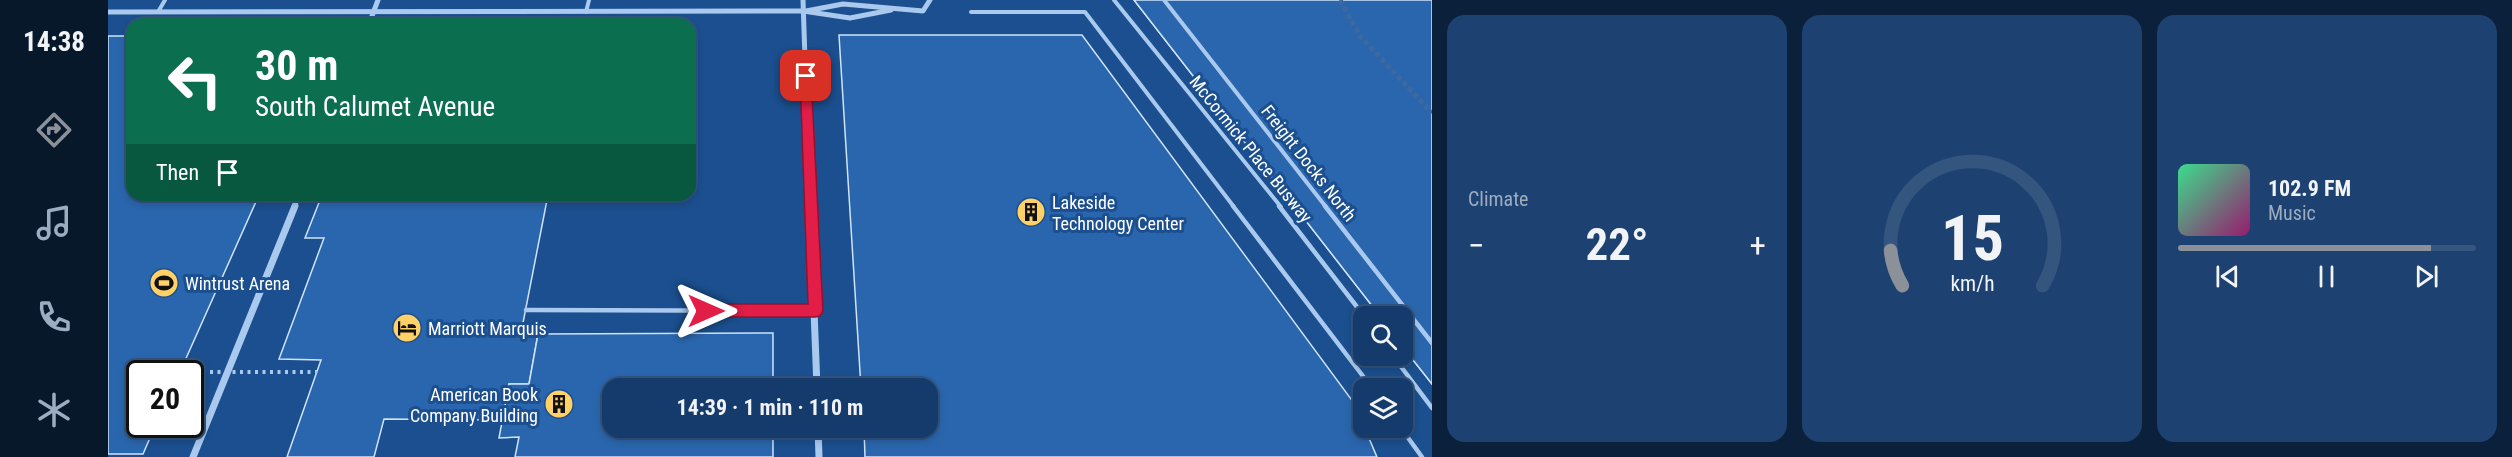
<!DOCTYPE html>
<meta charset="utf-8">
<style>
:root{--surface:#143b6b;--page:#1d4271;--text:#f1f3f6;--muted:#9dadc1;--line:#33557e;--accent:#8c9099}
body{margin:0;font-family:"Roboto Condensed",sans-serif;background:var(--page);color:var(--text);height:100vh;display:flex;flex-direction:column;font-size:22px;white-space:nowrap}
*{box-sizing:border-box;margin:0}
p{font-size:20px;color:var(--muted)}
.icon{flex:none;width:33px;height:33px;fill:none;stroke:currentColor;stroke-width:2;stroke-linecap:round;stroke-linejoin:round}
.map{position:relative;flex:1;overflow:hidden}
.drawer{display:flex;flex-direction:column;gap:15px;padding:15px;background:#0b203b;width:1080px}
.drawer>*{flex:none}
.banner{position:absolute;left:18px;top:18px;width:570px;height:183px;border-radius:18px;box-shadow:0 3px 9px #0003,0 0 0 2px var(--line);background:#0b6e4f;color:#fff;overflow:hidden}
.fabs{position:absolute;left:1245px;top:306px;display:grid;gap:12px}
.fabs a{display:grid;place-items:center;width:60px;height:60px;border-radius:12px;background:var(--surface);box-shadow:0 3px 9px #0003,0 0 0 2px var(--line);font-size:30px}
.speed{position:absolute;left:18px;top:360px;display:flex;gap:12px;font-size:30px;font-weight:700;text-align:center}
.speed>*{display:grid;place-content:center;width:78px;height:78px;border-radius:50%;background:var(--surface);box-shadow:0 3px 9px #0003,0 0 0 2px var(--line);line-height:1}
.speed .limit{border:3px solid #111;border-radius:9px;background:#fff;color:#111}
.pin{position:absolute;display:grid;place-items:center;width:51px;height:51px;color:#fff;margin:-26px;border-radius:12px;box-shadow:0 3px 9px #0006}
.me{position:absolute;width:66px;margin:-33px;rotate:90deg;stroke-linejoin:round;filter:drop-shadow(0 0 4px #0008)}
.turn{display:flex;align-items:center;gap:21px;height:126px;padding:0 30px;font-size:27px}
.turn .icon{width:78px;height:78px;stroke-width:2.5}
.turn b{display:block;font-size:42px;line-height:51px}
.then{display:flex;align-items:center;height:57px;padding:0 30px;background:#0003;gap:12px;font-size:22px}
.big{font-size:45px;font-weight:700;line-height:1.1}
.drawer .card{flex:1;display:flex;flex-direction:column;justify-content:center;gap:9px;min-width:0;padding:0 21px;border-radius:18px;background:var(--page)}
.drawer .dial{align-items:center;gap:0}
.dial svg{height:156px;overflow:visible;fill:none;stroke:var(--line);stroke-width:7;stroke-linecap:round;text-anchor:middle}
.dial text{fill:var(--text);stroke:none}
.song{display:flex;align-items:center;gap:18px}
.cover{width:72px;height:72px;border-radius:9px;background:linear-gradient(135deg,hsl(150 70% 55%),hsl(320 70% 35%))}
.played{height:6px;border-radius:3px;background:linear-gradient(90deg,var(--accent) 85%,var(--line) 85%)}
.keys{display:flex;justify-content:space-around;direction:ltr}
.heat{display:flex;justify-content:space-between;align-items:center;font-size:33px;direction:ltr}
.drawer .tiles{flex:1;display:grid;gap:15px;grid-template-columns:repeat(3,1fr)}
.trip{position:absolute;left:494px;top:378px;width:336px;height:60px;border-radius:18px;background:var(--surface);box-shadow:0 3px 9px #0003,0 0 0 2px var(--line);font-weight:700;line-height:60px;text-align:center}
main{display:flex;flex:1;min-height:0}
.menu{display:flex;flex-direction:column;width:108px;justify-content:space-around;align-items:center;background:#08182b;color:var(--muted)}
.menu .icon{width:42px;height:42px}
.menu .active{color:var(--accent)}
.menu b{font-size:27px;color:var(--text)}
.map>svg:first-child{display:block}
.building{fill:#2a66ad;stroke:#cfe3fa;stroke-width:1.5}
.lines{fill:none;stroke-linecap:round;stroke-linejoin:round}
.minor-tunnel{stroke:#3d69a0;stroke-width:5;stroke-dasharray:5 3;stroke-linecap:butt}
.service-far1{stroke:#a9c9ee;stroke-width:4}
.service{stroke:#a9c9ee;stroke-width:4.5}
.minor-far1{stroke:#a9c9ee;stroke-width:5}
.minor{stroke:#a9c9ee;stroke-width:7}
.path-bridge{stroke:#a9c9ee;stroke-width:4;stroke-dasharray:3 4.5;stroke-linecap:butt}
.route{fill:#e11d48;stroke:#92132f;stroke-width:1.5}
.labels{text-anchor:middle;dominant-baseline:central;stroke-width:6;stroke-linejoin:round;paint-order:stroke}
.street-label{font-size:18px;fill:#fff;stroke:#1b4f8f}
.poi-label{font-size:18px;fill:#fff;stroke:#1b4f8f;text-anchor:start}
</style>
<main>
<nav class="menu">
<b>14:38</b>
<svg class="icon active" aria-label="directions" viewBox="0 0 24 24"><path d="M12 3l9 9-9 9-9-9zM9 14v-3h6M13 9l2 2-2 2"/></svg>
<svg class="icon" aria-label="music" viewBox="0 0 24 24"><path d="M9 18V5l10-2v13"/><circle cx="6" cy="18" r="3"/><circle cx="16" cy="16" r="3"/></svg>
<svg class="icon" aria-label="phone" viewBox="0 0 24 24"><path d="M5 4h4l2 5-3 2q2 4 5 5l2-3 5 2v4C11 20 4 13 5 4z"/></svg>
<svg class="icon" aria-label="climate" viewBox="0 0 24 24"><path d="M12 3v18M4 7l16 10M4 17L20 7"/></svg>
</nav>
<div class="map">
<svg width="1324" height="457" viewBox="0 0 1324 457">
<rect width="100%" height="100%" fill="#1b4f8f"/>
<!-- building -->
<g class="building">
<path d="M1026,0H1324V384L1294,346V316H1272Z"/>
<path d="M1026,0H1324V384L1294,346V316H1272Z"/>
<path d="M731,35H974L1246,403L1269,457H757L756,428H819V388H753Z"/>
<path d="M0,36H24V195H151L71,374H32V424H48L35,454H0Z"/>
<path d="M214,195H440L413,333L430,334L421,384H401L395,420L276,419L266,457H179L213,360L171,359L216,238H197Z"/>
<path d="M665,333V388H504V428H665V457H407L411,437L391,438L401,384H421L430,334Z"/>
</g>
<g class="lines">
<!-- minor-tunnel -->
<path class="minor-tunnel" d="M1232,0L1252,36L1324,113"/>
<!-- service-far1 -->
<g class="service-far1">
<path d="M1006,0L1173,207"/>
<path d="M1056,0L1218,207"/>
<path d="M50,12L57,0"/>
<path d="M478,12L481,0"/>
<path d="M863,12H977L1126,207"/>
</g>
<!-- service -->
<g class="service">
<path d="M1125,206L1264,388"/>
<path d="M1171,206L1256,316"/>
<path d="M1217,206L1324,343"/>
<path d="M418,310L707,311"/>
<path d="M1285,356L1324,408"/>
<path d="M1293,428L1314,457"/>
</g>
<!-- minor-far1 -->
<g class="minor-far1">
<path d="M695,0L702,207"/>
<path d="M698,11L735,4L815,11L822,0"/>
<path d="M0,12L695,11L742,18L783,10"/>
<path d="M261,24L270,0"/>
<path d="M186,207L191,195"/>
</g>
<!-- minor -->
<g class="minor">
<path d="M702,206L709,388"/>
<path d="M710,428L711,457"/>
<path d="M85,457L187,206"/>
</g>
<!-- path-bridge -->
<path class="path-bridge" d="M72,372H209"/>
</g>
<!-- route -->
<path class="route" d="M698,72L703,76L715,311L712,316L707,317H598L593,316L591,311L593,306L598,304H700L692,76Z"/>
<!-- icons -->
<defs>
<g id="building-disc" transform="scale(1.5)"><circle r="9.5" fill="#ffd166" stroke="#1b4f8f"/><path d="M-4-6H4V6H1V3H-1V6H-4ZM-2.5-4.3h1.7v1.8h-1.7ZM.8-4.3h1.7v1.8H.8ZM-2.5-1h1.7V.8h-1.7ZM.8-1h1.7V.8H.8Z" fill="#111"/></g>
<g id="stadium-disc" transform="scale(1.5)"><circle r="9.5" fill="#ffd166" stroke="#1b4f8f"/><path d="M0-5a6.5 5 0 1 0 0 10a6.5 5 0 1 0 0-10ZM-3.5-1.8h7v3.6h-7Z" fill="#111"/></g>
<g id="hotel-disc" transform="scale(1.5)"><circle r="9.5" fill="#ffd166" stroke="#1b4f8f"/><path d="M-6-4.5h1.5V1H6V5H4.5V3h-9V5H-6ZM-4 0a1.8 1.8 0 1 1 3.6 0ZM.5 0V-2.5h3Q6-2.5 6 0Z" fill="#111"/></g>
</defs>
<g fill-rule="evenodd">
<use href="#building-disc" x="923" y="212"/>
<use href="#stadium-disc" x="56" y="283"/>
<use href="#hotel-disc" x="299" y="328"/>
<use href="#building-disc" x="451" y="404"/>
</g>
<g class="labels">
<!-- street labels -->
<g class="street-label">
<text transform="translate(1143 149) rotate(51)">McCormick Place Busway</text>
<text transform="translate(1201 163) rotate(52)">Freight Docks North</text>
</g>
<!-- poi labels -->
<g class="poi-label">
<text x="944" y="202">Lakeside<tspan x="944" dy="21">Technology Center</tspan></text>
<text x="77" y="283">Wintrust Arena</text>
<text x="320" y="328">Marriott Marquis</text>
<text x="430" y="394" text-anchor="end">American Book<tspan x="430" dy="21">Company Building</tspan></text>
</g>
</g>
</svg>
<div class="fabs">
<a><svg class="icon" aria-label="search" viewBox="0 0 24 24"><circle cx="10" cy="10" r="6"/><path d="M15 15l6 6"/></svg></a>
<a><svg class="icon" aria-label="layers" viewBox="0 0 24 24"><path d="M12 4l9 5-9 5-9-5zM3 14l9 5 9-5"/></svg></a>
</div>
<div class="speed"><div class="limit">20</div></div>
<div class="pin" style="left:698px;top:76px;background:#d93025"><svg class="icon" aria-label="arrive" viewBox="0 0 24 24"><path d="M6 21V4h12l-3 4 3 4H6"/></svg></div>
<svg class="me" style="left:598px;top:311px" viewBox="-20 -20 40 40"><path d="M0-17L14 15 0 8-14 15z" fill="#e11d48" stroke="#fff" stroke-width="4"/></svg>
<div class="trip">14:39 · 1 min · 110 m</div>
<div class="banner">
<div class="turn"><svg class="icon" aria-label="left" viewBox="0 0 24 24"><path d="M17 20v-9H6M10 6l-5 5 5 5"/></svg><div><b>30 m</b>South Calumet Avenue</div></div>
<div class="then">Then<svg class="icon" aria-label="arrive" viewBox="0 0 24 24"><path d="M6 21V4h12l-3 4 3 4H6"/></svg></div>
</div>
</div>
<section class="drawer">
<div class="tiles">
<div class="card"><p>Climate</p>
<div class="heat"><a>−</a><b class="big">22°</b><a>+</a></div>
</div>
<div class="card dial"><svg viewBox="0 0 100 80">
<path d="M14 69A42 42 0 1 1 86 69"/>
<path d="M14 69A42 42 0 0 1 8 51" stroke="#8c9099"/>
<text x="50" y="56" font-size="32" font-weight="700">15</text>
<text x="50" y="72" font-size="11">km/h</text>
</svg></div>
<div class="card">
<div class="song"><i class="cover"></i><div><b>102.9 FM</b><p>Music</p></div></div>
<div class="played"></div>
<div class="keys"><svg class="icon" aria-label="previous" viewBox="0 0 24 24"><path d="M18 5L8 12l10 7zM5 5v14"/></svg><svg class="icon" aria-label="pause" viewBox="0 0 24 24"><path d="M8 5v14M16 5v14"/></svg><svg class="icon" aria-label="next" viewBox="0 0 24 24"><path d="M6 5l10 7-10 7zM19 5v14"/></svg></div>
</div>
</div>
</section>
</main>
